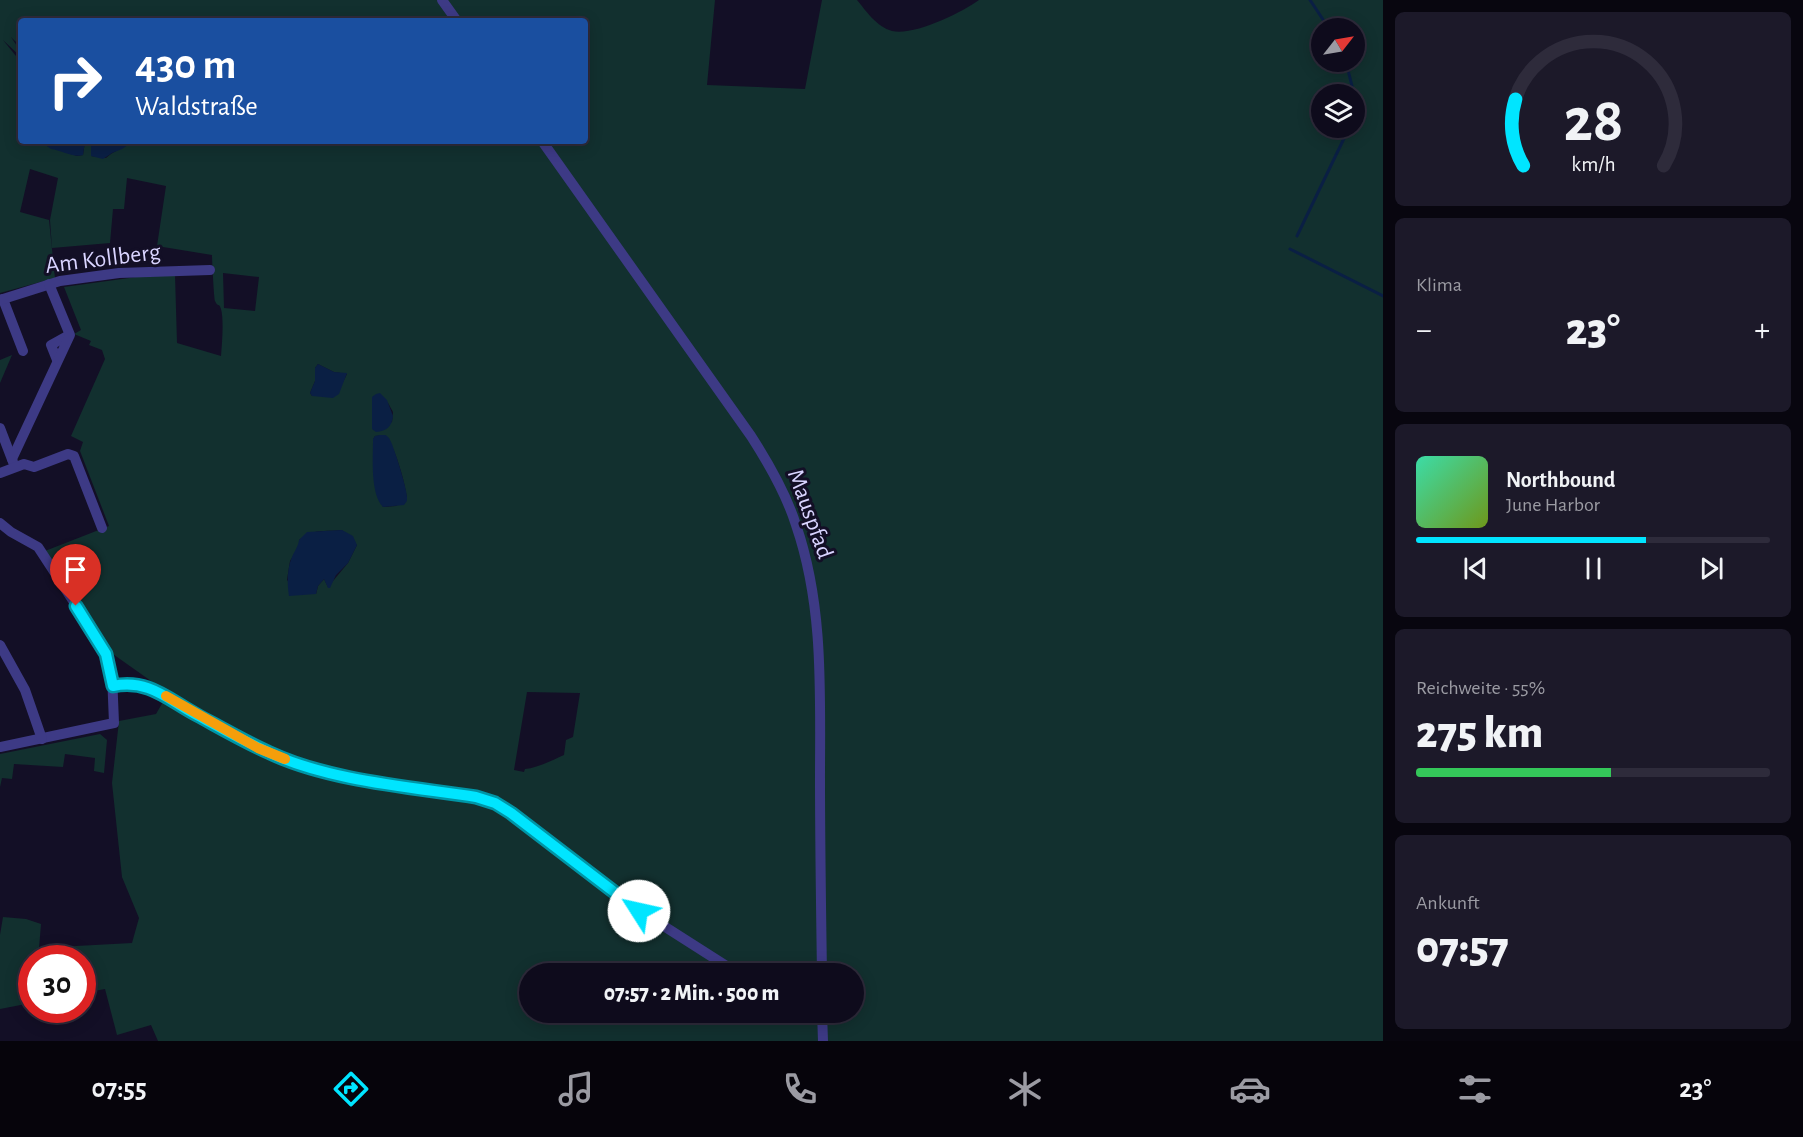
<!DOCTYPE html>
<html lang="de">
<meta charset="utf-8">
<style>
:root{--surface:#0e0b1c;--page:#1c1929;--text:#f1f3f6;--muted:#9b9ba3;--line:#2e2b3b;--accent:#00e5ff}
body{margin:0;font-family:"Alegreya Sans",sans-serif;background:var(--page);color:var(--text);height:100vh;display:flex;flex-direction:column;font-size:22px;white-space:nowrap}
*{box-sizing:border-box;margin:0}
p{font-size:20px;color:var(--muted)}
.icon{flex:none;width:33px;height:33px;fill:none;stroke:currentColor;stroke-width:2;stroke-linecap:round;stroke-linejoin:round}
.map{position:relative;flex:1;overflow:hidden}
.side{display:flex;flex-direction:column;gap:12px;padding:12px;background:#08060f;width:420px}
.side>*{flex:none}
.hud{position:absolute;left:18px;top:18px;width:570px;height:126px;border-radius:6px;box-shadow:0 3px 15px #0003,0 0 0 2px var(--line);background:#1a4fa0;color:#fff;overflow:hidden}
.needle{width:39px;rotate:59deg}
.tools{position:absolute;left:1311px;top:18px;display:grid;gap:12px}
.tools a{display:grid;place-items:center;width:54px;height:54px;border-radius:50%;background:var(--surface);box-shadow:0 3px 15px #0003,0 0 0 2px var(--line);font-size:30px}
.speed{position:absolute;left:18px;top:945px;display:flex;gap:12px;font-size:30px;font-weight:700;text-align:center}
.speed>*{display:grid;place-content:center;width:78px;height:78px;border-radius:50%;background:var(--surface);box-shadow:0 3px 15px #0003,0 0 0 2px var(--line);line-height:1}
.speed .limit{border:9px solid #d22;background:#fff;color:#111}
.pin{position:absolute;display:grid;place-items:center;width:51px;height:51px;color:#fff;margin:-62px -26px;border-radius:50% 50% 50% 0;rotate:-45deg;box-shadow:0 0 6px #0007}
.pin .icon{rotate:45deg}
.me{position:absolute;width:66px;margin:-33px;rotate:305deg;stroke-linejoin:round;filter:drop-shadow(0 0 4px #0008)}
.turn{display:flex;align-items:center;gap:21px;height:126px;padding:0 18px;font-size:27px}
.turn .icon{width:78px;height:78px;stroke-width:2.5}
.turn b{display:block;font-size:42px;line-height:51px}
.big{font-size:45px;font-weight:800;line-height:1.1}
.side .tile{flex:1;display:flex;flex-direction:column;justify-content:center;gap:9px;min-width:0;padding:0 21px;border-radius:9px;background:var(--page)}
.side .dial{align-items:center;gap:0}
.dial svg{height:156px;overflow:visible;fill:none;stroke:var(--line);stroke-width:7;stroke-linecap:round;text-anchor:middle}
.dial text{fill:var(--text);stroke:none}
.song{display:flex;align-items:center;gap:18px}
.cover{width:72px;height:72px;border-radius:9px;background:linear-gradient(135deg,hsl(160 70% 55%),hsl(80 70% 35%))}
.played{height:6px;border-radius:3px;background:linear-gradient(90deg,var(--accent) 65%,var(--line) 65%)}
.keys{display:flex;justify-content:space-around;direction:ltr}
.heat{display:flex;justify-content:space-between;align-items:center;font-size:33px;direction:ltr}
.charge{height:9px;border-radius:4px;background:linear-gradient(90deg,#34c759 55%,var(--line) 0)}
.trip{position:absolute;left:519px;top:963px;width:345px;height:60px;border-radius:30px;background:var(--surface);box-shadow:0 3px 15px #0003,0 0 0 2px var(--line);font-weight:800;line-height:60px;text-align:center}
.tabs{display:flex;height:96px;justify-content:space-around;align-items:center;background:#06040b;color:var(--muted)}
.tabs .icon{width:42px;height:42px}
.tabs .active{color:var(--accent)}
.tabs b{font-size:27px;color:var(--text)}
main{display:flex;flex:1;min-height:0}
.map>svg:first-child{display:block}
.green{fill:#12302f;fill-rule:evenodd}
.water{fill:#0a1f44}
.lines{fill:none;stroke-linecap:round;stroke-linejoin:round}
.stream{stroke:#0a1f44;stroke-width:3}
.minor{stroke:#3d3a85;stroke-width:10}
.route-casing{stroke:#0095a6;stroke-width:15}
.route{stroke:#00e5ff;stroke-width:10}
.slow{stroke:#f59e0b;stroke-width:10}
.labels{text-anchor:middle;dominant-baseline:central;stroke-width:6;stroke-linejoin:round;paint-order:stroke}
.street-label{font-size:24px;fill:#d9d4ff;stroke:#130f26}
</style>
<main>
<div class="map">
<svg width="1383" height="1041" viewBox="0 0 1383 1041">
<rect width="100%" height="100%" fill="#130f26"/>
<!-- green -->
<g class="green">
<path d="M0,0H715L707,85L805,89L822,0H857C866,11 877,27 892,31C914,36 961,13 979,0H1383V1041H158L151,1025L117,1035L105,989L83,993L82,958H32L31,1003L0,1009V935L3,917L26,919L41,924L39,948L132,943L139,918L122,877L112,783L119,721L156,714L168,693L110,652L45,551L109,526L80,451L83,442L71,436L105,359L102,350L89,345L91,341L74,334L81,330L64,287L151,275H175L177,343L221,356C222,344 224,320 221,309C219,302 218,308 215,301C214,298 212,260 212,255L157,246L166,186L127,178L124,209H113L110,243L52,248L50,220L58,178L30,169L20,212L49,220L55,278L0,293ZM21,21H585V141H134C125,147 113,151 106,158L91,156V141H85L83,155L77,156L47,146V141H21V70L16,56L3,40L21,57V52L11,37L21,47ZM1322,28H1354V62H1322ZM1322,94H1354V128H1322ZM223,273L259,277L255,311L224,308ZM318,364L334,372L347,374L343,382L312,396L310,393L315,381V368ZM372,398L388,403L393,412L392,422L372,429ZM384,435C394,441 406,486 407,499L396,506L383,507C374,484 373,464 373,440L375,436ZM342,530L357,545L348,563L328,587L324,579L318,586L316,594H298L287,580L290,561L299,547V540C314,528 325,532 342,530ZM527,692L580,693L573,737L566,740L564,755C553,760 537,768 525,769L524,772L514,770ZM530,974H854V1012H530Z"/>
<path d="M12,355L0,383V360Z"/>
<path d="M100,734L107,740L104,773L94,771L95,758L65,754L63,767L14,764L12,779L2,778L0,787V754Z"/>
</g>
<!-- water -->
<g class="water">
<path d="M47,141H85L83,155C73,158 61,150 51,149L47,146Z"/>
<path d="M91,141H134L122,149L112,153L103,159L91,156Z"/>
<path d="M318,364L334,372L347,373L339,394L333,398L312,396L310,393L315,381V368Z"/>
<path d="M380,393L387,400L393,416C392,426 387,431 376,432L372,429V397L376,394Z"/>
<path d="M380,435C384,435 386,434 389,438C393,443 407,489 407,497C407,502 407,501 404,505L383,507C370,494 373,457 373,439L375,436Z"/>
<path d="M342,530L353,536L357,545L348,563L336,575L330,588H328L324,579L318,586L316,594L289,596C287,583 287,569 292,557C295,550 298,547 299,540L307,532Z"/>
</g>
<g class="lines">
<!-- stream -->
<g class="stream">
<path d="M1310,0L1324,21L1336,28"/>
<path d="M1346,62L1354,94"/>
<path d="M1354,97L1358,109L1354,115"/>
<path d="M1297,236L1349,128"/>
<path d="M1290,249L1383,296"/>
</g>
<!-- minor -->
<g class="minor">
<path d="M442,0L457,21"/>
<path d="M542,141L751,436C769,464 786,493 796,525C824,606 820,693 820,778C820,843 821,908 822,974"/>
<path d="M3,299L23,351"/>
<path d="M0,300L60,281L119,273L210,270"/>
<path d="M57,360L51,345L69,335"/>
<path d="M0,428L13,462"/>
<path d="M12,459L70,335L49,284"/>
<path d="M0,473L24,464L34,467L68,454L74,456L102,528"/>
<path d="M0,523L11,532L38,547L102,645L112,674L114,723L0,747"/>
<path d="M0,645L25,690L42,739"/>
<path d="M113,686C149,679 167,699 197,715C221,728 245,742 270,753C330,781 411,787 476,797L495,803L511,813L623,900L739,974"/>
<path d="M806,1012L822,1021"/>
<path d="M822,1012L823,1041"/>
</g>
</g>
<g class="lines">
<!-- route casing -->
<g class="route-casing">
<path id="route" d="M76,606L106,654L113,686C149,679 167,699 197,715C221,728 245,742 270,753C330,781 411,787 476,797L495,803L511,813L639,911"/>
</g>
<!-- route -->
<use href="#route" class="route"/>
<!-- slow -->
<path class="slow" d="M166,696L258,748L285,759"/>
</g>
<g class="labels">
<!-- street labels -->
<g class="street-label">
<text transform="translate(103 259) rotate(-7)">Am Kollberg</text>
<text transform="translate(810 514) rotate(70)">Mauspfad</text>
</g>
</g>
</svg>
<div class="tools">
<a><svg class="needle" viewBox="-14 -14 28 28"><path d="M0-13l5 13h-10z" fill="#e53935"/><path d="M0 13l5-13h-10z" fill="#9b9ba3"/></svg></a>
<a><svg class="icon" aria-label="layers" viewBox="0 0 24 24"><path d="M12 4l9 5-9 5-9-5zM3 14l9 5 9-5"/></svg></a>
</div>
<div class="speed"><div class="limit">30</div></div>
<div class="pin" style="left:76px;top:606px;background:#d93025"><svg class="icon" aria-label="arrive" viewBox="0 0 24 24"><path d="M6 21V4h12l-3 4 3 4H6"/></svg></div>
<svg class="me" style="left:639px;top:911px" viewBox="-20 -20 40 40"><circle r="19" fill="#fff"/><path d="M0-13L10 11 0 6-10 11z" fill="#00e5ff"/></svg>
<div class="trip">07:57 · 2 Min. · 500 m</div>
<div class="hud">
<div class="turn"><svg class="icon" aria-label="right" viewBox="0 0 24 24"><path d="M7 20v-9h11M14 6l5 5-5 5"/></svg><div><b>430 m</b>Waldstraße</div></div>
</div>
</div>
<section class="side">
<div class="tile dial"><svg viewBox="0 0 100 80">
<path d="M14 69A42 42 0 1 1 86 69"/>
<path d="M14 69A42 42 0 0 1 10 35" stroke="#00e5ff"/>
<text x="50" y="56" font-size="32" font-weight="700">28</text>
<text x="50" y="72" font-size="11">km/h</text>
</svg></div>
<div class="tile"><p>Klima</p>
<div class="heat"><a>−</a><b class="big">23°</b><a>+</a></div>
</div>
<div class="tile">
<div class="song"><i class="cover"></i><div><b>Northbound</b><p>June Harbor</p></div></div>
<div class="played"></div>
<div class="keys"><svg class="icon" aria-label="previous" viewBox="0 0 24 24"><path d="M18 5L8 12l10 7zM5 5v14"/></svg><svg class="icon" aria-label="pause" viewBox="0 0 24 24"><path d="M8 5v14M16 5v14"/></svg><svg class="icon" aria-label="next" viewBox="0 0 24 24"><path d="M6 5l10 7-10 7zM19 5v14"/></svg></div>
</div>
<div class="tile"><p>Reichweite · 55%</p><b class="big">275 km</b><div class="charge"></div></div>
<div class="tile"><p>Ankunft</p><b class="big">07:57</b></div>
</section>
</main>
<nav class="tabs">
<b>07:55</b>
<svg class="icon active" aria-label="directions" viewBox="0 0 24 24"><path d="M12 3l9 9-9 9-9-9zM9 14v-3h6M13 9l2 2-2 2"/></svg>
<svg class="icon" aria-label="music" viewBox="0 0 24 24"><path d="M9 18V5l10-2v13"/><circle cx="6" cy="18" r="3"/><circle cx="16" cy="16" r="3"/></svg>
<svg class="icon" aria-label="phone" viewBox="0 0 24 24"><path d="M5 4h4l2 5-3 2q2 4 5 5l2-3 5 2v4C11 20 4 13 5 4z"/></svg>
<svg class="icon" aria-label="climate" viewBox="0 0 24 24"><path d="M12 3v18M4 7l16 10M4 17L20 7"/></svg>
<svg class="icon" aria-label="car" viewBox="0 0 24 24"><path d="M5 17H2v-5l4-1 3-4h7l3 4 3 1v5h-3M9 17h6M6 11h13"/><circle cx="7" cy="17" r="2"/><circle cx="17" cy="17" r="2"/></svg>
<svg class="icon" aria-label="filters" viewBox="0 0 24 24"><path d="M4 7h16M4 17h16"/><circle cx="9" cy="7" r="2"/><circle cx="15" cy="17" r="2"/></svg>
<b>23°</b>
</nav>
